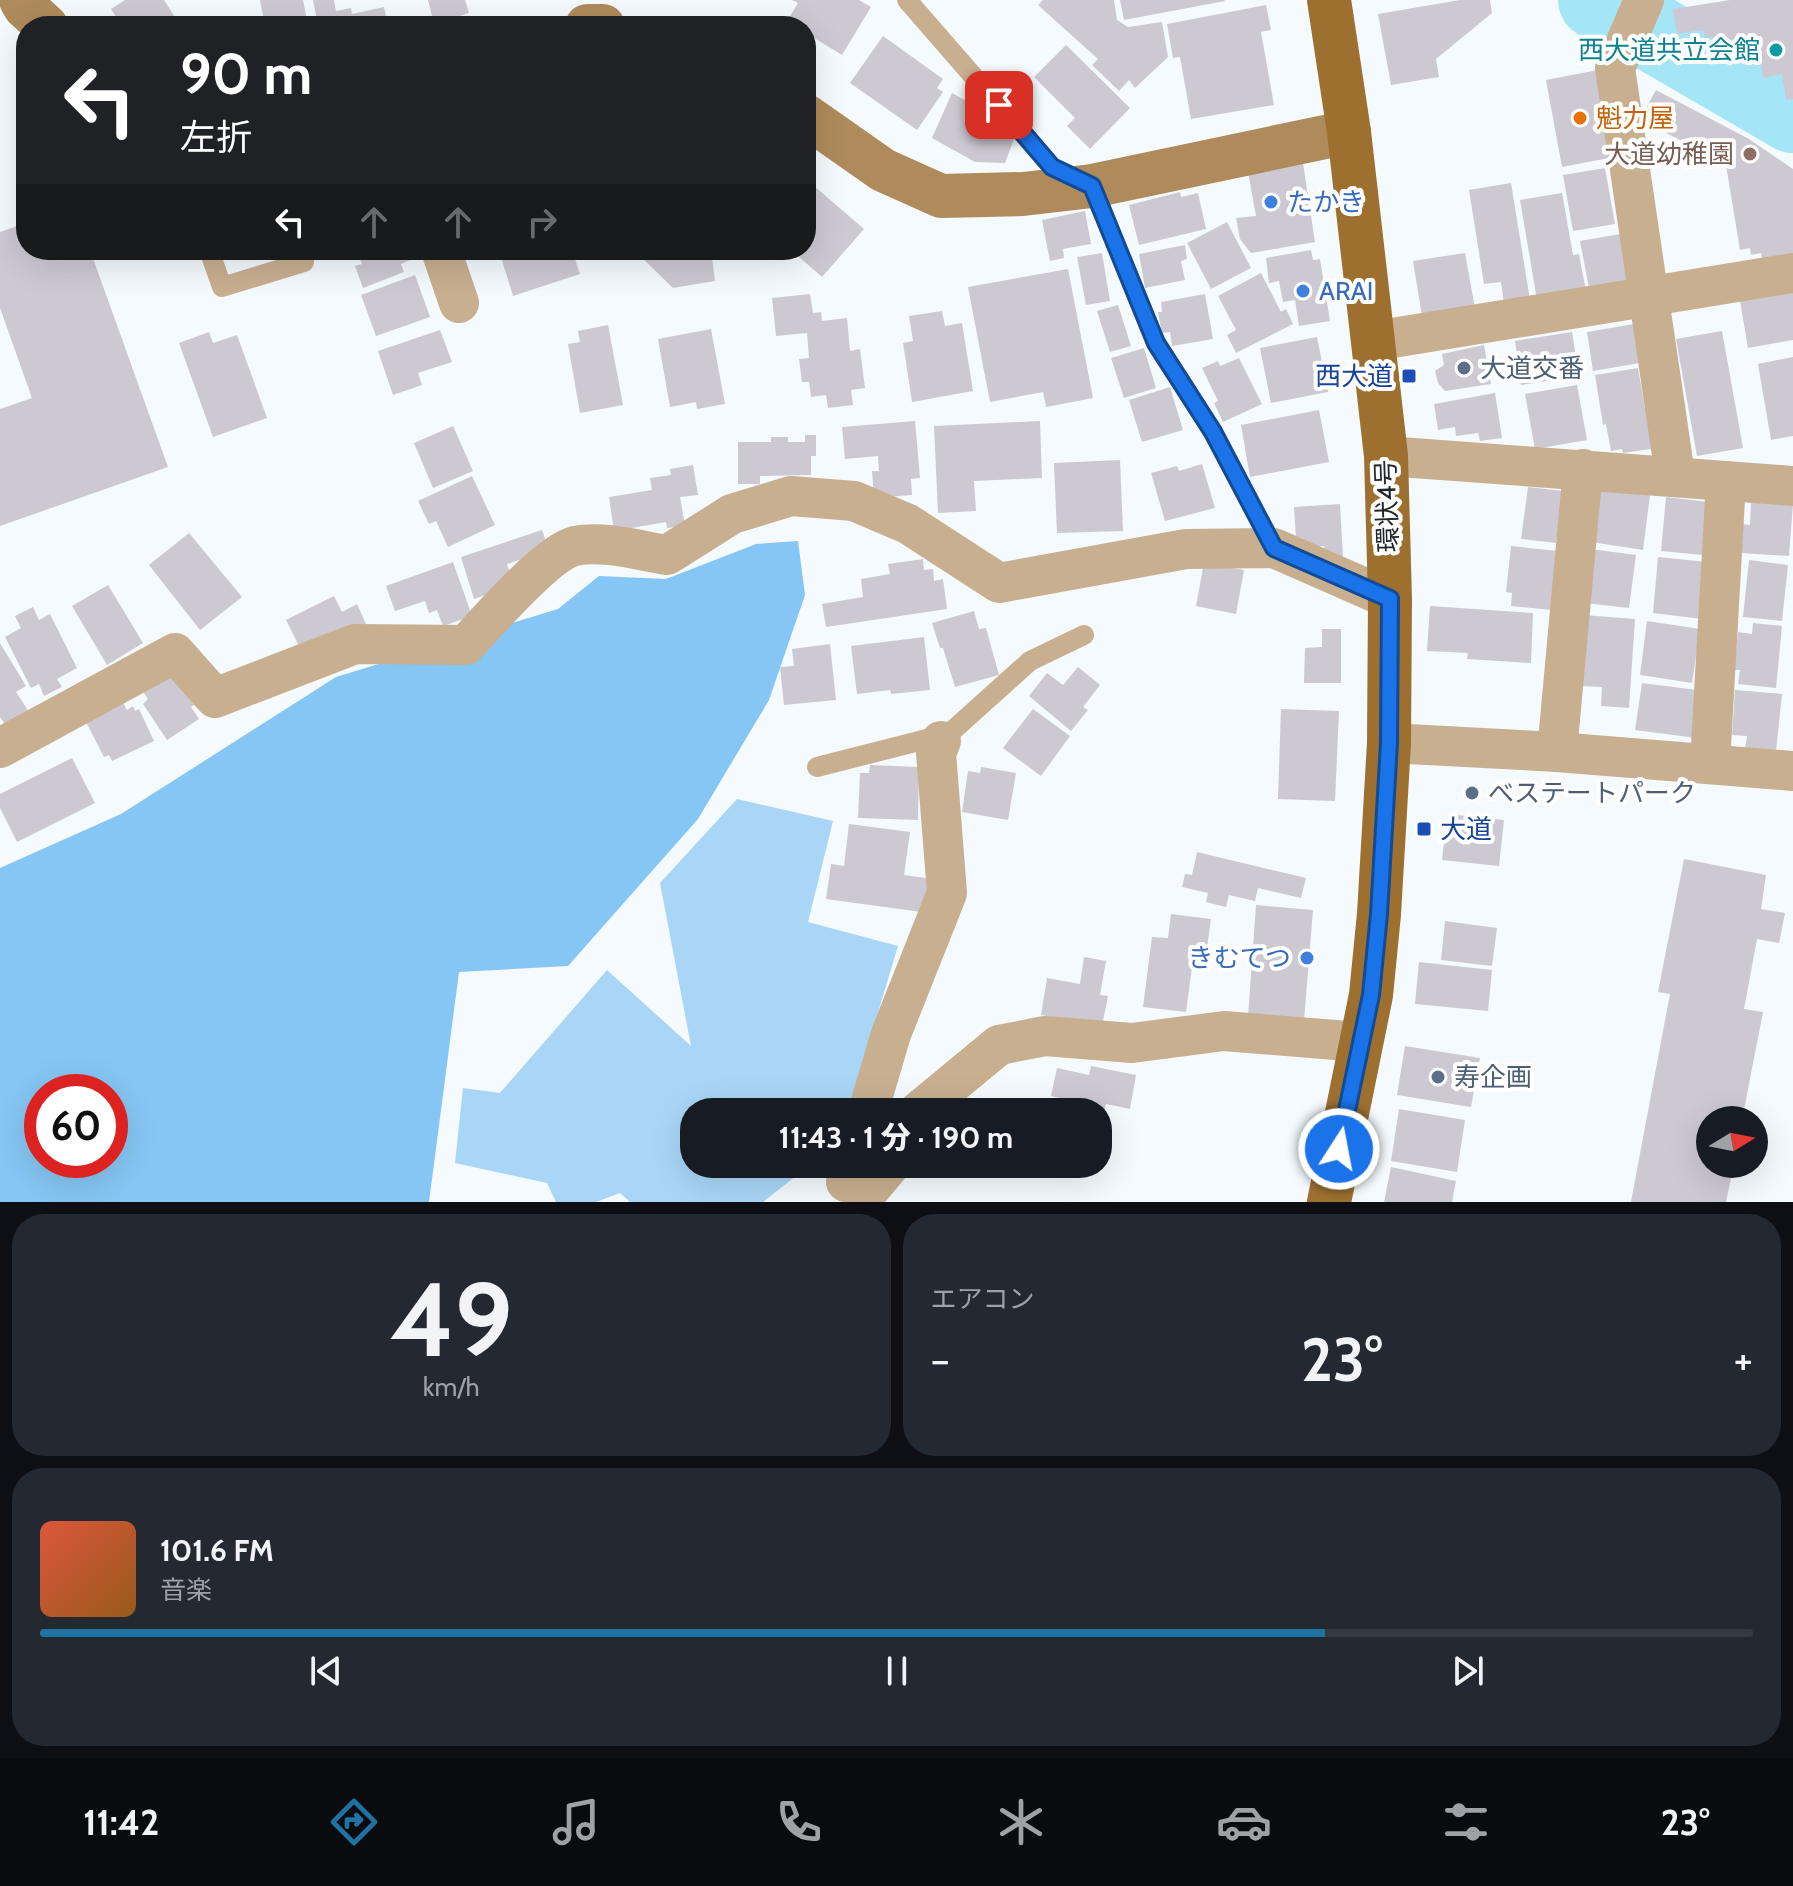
<!DOCTYPE html>
<html lang="ja">
<meta charset="utf-8">
<style>
:root{--surface:#171b24;--page:#242831;--text:#f1f3f6;--muted:#9ea1a6;--line:#363941;--accent:#1f73a3}
body{margin:0;font-family:Cabin,"Noto Sans JP",sans-serif;background:var(--page);color:var(--text);height:100vh;display:flex;flex-direction:column;font-size:30px;white-space:nowrap}
*{box-sizing:border-box;margin:0}
p{font-size:26px;color:var(--muted)}
.icon{flex:none;width:44px;height:44px;fill:none;stroke:currentColor;stroke-width:2;stroke-linecap:round;stroke-linejoin:round}
.map{position:relative;height:1202px;overflow:hidden}
.side{display:flex;flex-direction:column;gap:12px;padding:12px;background:#0d0f14;flex:1}
.side>*{flex:none}
.hud{position:absolute;left:16px;top:16px;width:800px;height:244px;border-radius:32px;box-shadow:0 8px 32px #0002;background:#202124;color:#fff;overflow:hidden}
.needle{width:52px;rotate:80deg}
.buttons{position:absolute;left:1696px;top:1106px;display:grid;gap:16px}
.buttons a{display:grid;place-items:center;width:72px;height:72px;border-radius:50%;background:var(--surface);box-shadow:0 8px 32px #0002;font-size:40px}
.speed{position:absolute;left:24px;top:1074px;display:flex;gap:16px;font-size:40px;font-weight:700;text-align:center}
.speed>*{display:grid;place-content:center;width:104px;height:104px;border-radius:50%;background:var(--surface);box-shadow:0 8px 32px #0002;line-height:1}
.speed .limit{border:12px solid #d22;background:#fff;color:#111}
.pin{position:absolute;display:grid;place-items:center;width:68px;height:68px;color:#fff;margin:-34px;border-radius:16px;box-shadow:0 4px 12px #0006}
.me{position:absolute;width:88px;margin:-44px;rotate:11deg;stroke-linejoin:round;filter:drop-shadow(0 0 6px #0008)}
.turn{display:flex;align-items:center;gap:28px;height:168px;padding:0 32px;font-size:36px}
.turn .icon{width:104px;height:104px;stroke-width:2.5}
.turn b{display:block;font-size:56px;line-height:68px}
.lanes{display:flex;align-items:center;height:76px;padding:0 32px;background:#0003;justify-content:center;gap:40px;direction:ltr}
.lanes .off{opacity:.35}
.big{font-size:60px;font-weight:800;line-height:1.1}
.side .card{flex:1;display:flex;flex-direction:column;justify-content:center;gap:12px;min-width:0;padding:0 28px;border-radius:32px;background:var(--page)}
.side .dial{align-items:center;gap:0}
.dial b{font-size:104px;line-height:1}
.song{display:flex;align-items:center;gap:24px}
.cover{width:96px;height:96px;border-radius:12px;background:linear-gradient(135deg,hsl(10 70% 55%),hsl(30 70% 35%))}
.played{height:8px;border-radius:4px;background:linear-gradient(90deg,var(--accent) 75%,var(--line) 75%)}
.keys{display:flex;justify-content:space-around;direction:ltr}
.heat{display:flex;justify-content:space-between;align-items:center;font-size:44px;direction:ltr}
.side .tiles{flex:1;display:grid;gap:12px;grid-template-columns:1fr 1fr}
.card:last-child{grid-column:span 2}
.trip{position:absolute;left:680px;top:1098px;width:432px;height:80px;border-radius:32px;background:var(--surface);box-shadow:0 8px 32px #0002;font-weight:800;line-height:80px;text-align:center}
.tabs{display:flex;height:128px;justify-content:space-around;align-items:center;background:#090b0e;color:var(--muted)}
.tabs .icon{width:56px;height:56px}
.tabs .on{color:var(--accent)}
.tabs b{font-size:36px;color:var(--text)}
.map>svg:first-child{display:block}
.green{fill:#a9d6f7}
.forest{fill:#86c6f4;fill-rule:evenodd}
.lines{fill:none;stroke-linecap:round;stroke-linejoin:round}
.river{stroke:#a4e6f6;stroke-width:78}
.building{fill:#cdc9d3}
.lane{stroke:#c8af90;stroke-width:20}
.street{stroke:#c8af90;stroke-width:40}
.secondary{stroke:#af8b5b;stroke-width:44}
.primary{stroke:#9d7030;stroke-width:44}
.route-casing{stroke:#114b97;stroke-width:20}
.route{stroke:#1a73e8;stroke-width:14}
.culture-dot{fill:#0f9aa8;stroke:#fff;stroke-width:3}
.food-dot{fill:#e8710a;stroke:#fff;stroke-width:3}
.education-dot{fill:#8d6e63;stroke:#fff;stroke-width:3}
.shop-dot{fill:#3f7fe0;stroke:#fff;stroke-width:3}
.service-dot{fill:#5c6f8a;stroke:#fff;stroke-width:3}
.transit-dot{fill:#1a4fb4;stroke:#fff;stroke-width:3}
.labels{text-anchor:middle;dominant-baseline:central;stroke-width:8;stroke-linejoin:round;paint-order:stroke}
.culture-label{font-size:26px;fill:#0d838f;stroke:#fff;text-anchor:end}
.food-label{font-size:26px;fill:#c56008;stroke:#fff;text-anchor:start}
.education-label{font-size:26px;fill:#785e54;stroke:#fff;text-anchor:end}
.shop-label{font-size:26px;fill:#366cbe;stroke:#fff;text-anchor:start}
.service-label{font-size:26px;fill:#4e5e75;stroke:#fff;text-anchor:start}
.transit-label{font-size:26px;fill:#164399;stroke:#fff;text-anchor:end}
.street-label{font-size:26px;fill:#212527;stroke:#fff}
</style>
<div class="map">
<svg width="1793" height="1202" viewBox="0 0 1793 1202">
<rect width="100%" height="100%" fill="#f4fafe"/>
<!-- green -->
<path class="green" d="M737,799L833,821L808,922L898,946L848,1112H694V1164H811L763,1202H630L620,1193L596,1202H556L547,1183L455,1163L463,1088L500,1093L607,970L691,1046L660,883Z"/>
<!-- forest -->
<path class="forest" d="M798,541L805,595L769,700L698,819L568,966L459,972L429,1202H0V868L121,814L336,677L558,609L599,576L666,579L756,544ZM42,1092H110V1160H42Z"/>
<g class="lines">
<!-- river -->
<path class="river" d="M1597,0L1793,114"/>
</g>
<!-- building -->
<g class="building">
<path d="M125,0H164L180,25L122,26L111,9Z"/>
<path d="M260,0H303L308,26H265Z"/>
<path d="M313,0H334L336,11L351,8L352,14L384,7L388,26H318Z"/>
<path d="M428,0H465L469,13L434,24Z"/>
<path d="M792,0H859L871,7L842,55L806,33V26H795L787,21L798,3Z"/>
<path d="M1043,0H1114L1117,20L1128,27L1162,22L1168,57L1135,88L1129,80L1119,91L1092,65L1098,59L1038,5Z"/>
<path d="M1120,0H1224L1225,1L1124,20Z"/>
<path d="M1460,0H1490L1492,13L1436,59L1439,77L1391,85L1378,14Z"/>
<path d="M1730,0H1793V99L1786,100L1782,74L1763,78L1759,47L1723,53L1721,36L1705,38L1703,30L1677,34L1673,9Z"/>
<path d="M1266,5L1271,30L1261,32L1274,105L1191,119L1180,57L1173,58L1167,24Z"/>
<path d="M883,36L943,79L937,88L943,92L917,130L850,83Z"/>
<path d="M1066,45L1130,108L1090,149L1067,126L1075,118L1034,77Z"/>
<path d="M1598,70L1614,157L1562,167L1546,80Z"/>
<path d="M1656,90L1749,139L1793,169V261L1762,259L1761,253L1751,255L1750,248L1740,250L1726,165L1640,119Z"/>
<path d="M952,93L977,107L972,117L1014,139L1005,163L975,162L932,138Z"/>
<path d="M1303,163L1315,242L1251,253L1240,239L1236,218L1256,216L1248,172Z"/>
<path d="M1605,168L1615,224L1573,231L1563,175Z"/>
<path d="M806,179L864,229L822,277L791,250H806Z"/>
<path d="M1511,183L1530,300L1504,304L1501,282L1484,284L1469,190Z"/>
<path d="M1180,192L1181,197L1198,193L1206,229L1139,245L1129,205Z"/>
<path d="M1562,193L1573,255L1579,254L1586,291L1537,300L1520,200Z"/>
<path d="M1085,211L1091,244L1063,249L1064,258L1050,261L1042,220Z"/>
<path d="M1227,222L1251,268L1211,289L1187,243Z"/>
<path d="M26,223V250H90L168,467L0,526V409L32,398L0,308V232Z"/>
<path d="M1626,233L1635,284L1590,293L1580,241Z"/>
<path d="M1185,245L1187,259L1181,261L1185,280L1145,288L1139,254Z"/>
<path d="M357,250H406L410,260L401,264L404,272L363,288L355,266L362,264Z"/>
<path d="M522,250H572L580,274L513,296L501,257Z"/>
<path d="M634,250H711L715,281L673,288Z"/>
<path d="M1311,250L1313,260L1320,259L1330,321L1299,326L1295,300L1283,302L1279,281L1269,283L1266,258Z"/>
<path d="M1102,253L1110,301L1086,305L1077,257Z"/>
<path d="M1465,253L1475,308L1422,316L1413,261Z"/>
<path d="M1068,269L1093,398L1046,407L1043,392L990,402L968,287Z"/>
<path d="M1261,273L1281,312L1286,309L1293,324L1236,353L1227,335L1236,330L1218,296Z"/>
<path d="M415,275L430,317L376,336L361,295Z"/>
<path d="M1793,293V340L1748,348L1740,301Z"/>
<path d="M810,294L813,313L821,312L822,321L847,318L850,351L860,349L865,388L851,390L853,405L828,408L826,395L811,397L809,382H802L799,359L809,358L807,333L776,336L772,298Z"/>
<path d="M1205,294L1213,339L1172,346L1170,332L1162,333L1158,312H1162L1161,302Z"/>
<path d="M1118,305L1131,346L1110,352L1097,311Z"/>
<path d="M942,311L945,326L962,323L973,391L912,402L903,343L913,341L909,316Z"/>
<path d="M1634,324L1640,363L1593,371L1587,332Z"/>
<path d="M608,325L623,405L580,413L568,344L580,342L578,331Z"/>
<path d="M711,329L725,404L697,409L696,402L670,407L658,339Z"/>
<path d="M440,330L452,362L418,373L422,385L393,395L378,351Z"/>
<path d="M1722,331L1743,448L1697,456L1676,339Z"/>
<path d="M209,332L213,343L237,335L267,418L213,437L179,343Z"/>
<path d="M1572,332L1579,376L1521,385L1515,341Z"/>
<path d="M1317,337L1328,392L1271,403L1260,348Z"/>
<path d="M1484,345L1491,384L1445,391L1438,383L1435,371L1444,365L1442,354Z"/>
<path d="M1144,348L1156,388L1124,398L1111,358Z"/>
<path d="M1793,357V436L1771,440L1758,364Z"/>
<path d="M1239,358L1262,404L1223,422L1214,403L1218,401L1202,368L1218,361L1220,366Z"/>
<path d="M1638,368L1645,408L1650,407L1658,448L1623,453L1622,449L1611,451L1606,424L1603,425L1595,375Z"/>
<path d="M1577,385L1587,440L1535,449L1525,394Z"/>
<path d="M1170,387L1183,430L1142,442L1129,400Z"/>
<path d="M1495,393L1502,438L1480,441L1478,433L1456,436L1455,427L1438,430L1434,404Z"/>
<path d="M1319,410L1329,462L1250,477L1241,425Z"/>
<path d="M915,421L920,478L911,479L912,495L874,498L872,471H879L878,456L845,459L842,427Z"/>
<path d="M1040,421L1042,478L974,481L976,511L938,513L934,426Z"/>
<path d="M453,426L473,471L433,488L414,443Z"/>
<path d="M805,435H816V456H811V475L760,476V484H738V442H771V437H788V442H805Z"/>
<path d="M1120,460L1123,531L1057,533L1054,463Z"/>
<path d="M1202,464L1215,508L1165,521L1151,473L1177,466L1179,471Z"/>
<path d="M693,465L698,495L680,497L685,526L667,528L666,522L614,531L609,497L652,490L650,478L671,475L670,469Z"/>
<path d="M472,476L495,525L448,547L436,521L429,524L418,501Z"/>
<path d="M1528,487L1563,491L1556,543L1521,539Z"/>
<path d="M1598,488L1650,495L1643,550L1591,542Z"/>
<path d="M1666,497L1709,502L1703,555L1661,551Z"/>
<path d="M1751,501L1793,504L1789,556L1740,553L1742,524L1750,525Z"/>
<path d="M1340,504L1343,556H1325L1324,546L1304,548L1303,538H1296L1294,507Z"/>
<path d="M542,530L549,550L507,564L514,585L474,599L461,557Z"/>
<path d="M189,533L242,597L200,630L149,565Z"/>
<path d="M1511,546L1558,551L1552,610L1511,606L1512,593L1506,592Z"/>
<path d="M1591,549L1636,555L1629,608L1585,603Z"/>
<path d="M1658,557L1707,562L1702,619L1653,613Z"/>
<path d="M923,559L924,570L933,569L934,581L943,579L947,609L826,627L822,604L863,597L861,579L890,574L888,564Z"/>
<path d="M1749,560L1788,565L1782,621L1743,617Z"/>
<path d="M453,562L472,616L443,626L437,610L429,613L425,601L395,611L386,586Z"/>
<path d="M1204,563L1244,570L1236,614L1196,606Z"/>
<path d="M108,585L143,643L107,665L72,606Z"/>
<path d="M334,596L342,612L357,604L366,624L303,654L286,620Z"/>
<path d="M1430,606L1533,613L1531,663L1467,659L1468,653L1427,651Z"/>
<path d="M33,607L39,620L50,614L77,668L57,679L62,687L44,696L39,684L31,688L5,637L21,628L15,616Z"/>
<path d="M974,611L979,629L986,628L999,675L955,687L943,648H940L932,623Z"/>
<path d="M1583,615L1635,619L1629,708L1601,706L1602,687L1578,686Z"/>
<path d="M1647,621L1700,629L1692,683L1640,675Z"/>
<path d="M1753,623L1782,626L1776,688L1738,684L1740,670H1734L1738,632L1752,634Z"/>
<path d="M1322,629H1341V683H1304L1305,648L1322,647Z"/>
<path d="M924,637L930,690L891,694L890,690L857,694L851,646Z"/>
<path d="M0,643L26,686L16,692L29,712L6,726L0,717Z"/>
<path d="M830,644L836,700L784,705L780,667L794,666L792,649Z"/>
<path d="M1078,667L1100,685L1083,707L1088,710L1071,731L1029,696L1047,673L1063,685Z"/>
<path d="M173,669L196,704L191,707L199,719L167,740L143,704L148,699L142,690Z"/>
<path d="M1642,683L1697,690L1696,738L1635,730Z"/>
<path d="M1735,690L1782,694L1776,751L1745,748L1747,736L1732,735Z"/>
<path d="M122,701L127,710L133,706L135,711L139,709L154,741L112,761L109,755L104,757L85,720Z"/>
<path d="M1033,709L1070,736L1041,776L1003,748Z"/>
<path d="M1281,709L1339,711L1335,801L1278,799Z"/>
<path d="M72,758L95,803L17,842L0,808V794Z"/>
<path d="M870,765L919,767L918,820L858,818L860,773H869Z"/>
<path d="M981,767L1016,773L1008,820L962,812L968,771L980,773Z"/>
<path d="M1457,815L1504,820L1499,866L1442,860L1445,834L1455,836Z"/>
<path d="M849,824L910,832L904,875L933,879L929,913L826,899L831,864L844,866Z"/>
<path d="M1197,852L1306,878L1301,898L1258,888L1255,901L1229,895L1226,907L1206,902L1208,893L1182,887L1185,874L1192,875Z"/>
<path d="M1684,859L1766,875L1761,909L1785,913L1779,943L1757,939L1744,1009L1763,1012L1742,1120H1710V1164H1734L1726,1202H1631L1670,994L1658,992Z"/>
<path d="M1256,905L1313,910L1304,1021L1248,1017Z"/>
<path d="M1171,914L1211,919L1204,969L1192,967L1186,1012L1143,1007L1152,937L1168,938Z"/>
<path d="M1445,921L1497,928L1492,966L1441,960Z"/>
<path d="M1084,957L1106,961L1100,995L1108,996L1102,1026L1041,1015L1047,978L1080,984Z"/>
<path d="M1419,962L1492,970L1488,1011L1415,1004Z"/>
<path d="M1405,1046L1480,1058L1471,1107L1397,1095Z"/>
<path d="M1091,1066L1136,1075L1130,1109L1106,1104L1104,1114L1071,1107L1073,1101L1051,1096L1057,1068L1089,1075Z"/>
<path d="M1399,1109L1465,1120L1457,1172L1391,1161Z"/>
<path d="M1391,1167L1456,1181L1452,1202H1384Z"/>
</g>
<g class="lines">
<!-- lane -->
<g class="lane">
<path d="M907,0L1052,167L1092,186L1156,343L1213,432L1274,548"/>
<path d="M209,250L222,287L304,262"/>
<path d="M817,767L931,738L941,741L1030,661L1084,635"/>
</g>
<!-- street -->
<g class="street">
<path d="M1644,0L1615,68L1675,475"/>
<path d="M441,250L459,303"/>
<path d="M1374,341L1793,273"/>
<path d="M1386,456L1793,486"/>
<path d="M1389,743L1557,752L1793,771"/>
<path d="M0,748L175,653L215,698L355,644L466,645C487,622 548,552 575,546C602,540 641,551 667,555L732,514L791,496L854,501L908,524L999,583L1186,549L1274,548L1390,599"/>
<path d="M1557,752L1583,469"/>
<path d="M1710,764L1726,481"/>
<path d="M868,1112L891,1034L947,893L936,753L941,741"/>
<path d="M918,1112L999,1045L1045,1036L1132,1043L1224,1031L1360,1042"/>
<path d="M853,1164L846,1182L870,1189L891,1164"/>
</g>
<!-- secondary -->
<g class="secondary">
<path d="M21,0L25,7L46,26"/>
<path d="M587,26H603"/>
<path d="M806,116L883,170L941,196L1023,194L1092,186L1349,132"/>
</g>
<!-- primary -->
<path class="primary" d="M1329,1202L1371,995L1379,914L1389,743L1390,599L1386,456L1349,132L1329,0"/>
</g>
<g class="lines">
<!-- route casing -->
<g class="route-casing">
<path id="route" d="M999,105L1052,167L1092,186L1156,343L1213,432L1274,548L1390,599L1389,743L1379,914L1371,995L1339,1149"/>
</g>
<!-- route -->
<use href="#route" class="route"/>
</g>
<!-- markers -->
<circle class="culture-dot" cx="1776" cy="50" r="8"/>
<circle class="food-dot" cx="1580" cy="118" r="8"/>
<circle class="education-dot" cx="1750" cy="154" r="8"/>
<g class="shop-dot">
<circle cx="1271" cy="202" r="8"/>
<circle cx="1303" cy="291" r="8"/>
<circle cx="1307" cy="958" r="8"/>
</g>
<g class="service-dot">
<circle cx="1464" cy="368" r="8"/>
<circle cx="1472" cy="793" r="8"/>
<circle cx="1438" cy="1077" r="8"/>
</g>
<g class="transit-dot">
<rect x="1401" y="368" width="16" height="16" rx="4"/>
<rect x="1416" y="821" width="16" height="16" rx="4"/>
</g>
<g class="labels">
<!-- culture labels -->
<g class="culture-label">
<text x="1760" y="50">西大道共立会館</text>
</g>
<!-- food labels -->
<g class="food-label">
<text x="1596" y="118">魁力屋</text>
</g>
<!-- education labels -->
<g class="education-label">
<text x="1734" y="154">大道幼稚園</text>
</g>
<!-- shop labels -->
<g class="shop-label">
<text x="1287" y="202">たかき</text>
<text x="1319" y="291">ARAI</text>
<text x="1291" y="958" text-anchor="end">きむてつ</text>
</g>
<!-- service labels -->
<g class="service-label">
<text x="1480" y="368">大道交番</text>
<text x="1488" y="793">べステートパーク</text>
<text x="1454" y="1077">寿企画</text>
</g>
<!-- transit labels -->
<g class="transit-label">
<text x="1393" y="376">西大道</text>
<text x="1440" y="829" text-anchor="start">大道</text>
</g>
<!-- street labels -->
<g class="street-label">
<text transform="translate(1387 506) rotate(-92)">環状4号</text>
</g>
</g>
</svg>
<div class="buttons">
<a><svg class="needle" viewBox="-14 -14 28 28"><path d="M0-13l5 13h-10z" fill="#e53935"/><path d="M0 13l5-13h-10z" fill="#9ea1a6"/></svg></a>
</div>
<div class="speed"><div class="limit">60</div></div>
<div class="pin" style="left:999px;top:105px;background:#d93025"><svg class="icon" aria-label="arrive" viewBox="0 0 24 24"><path d="M6 21V4h12l-3 4 3 4H6"/></svg></div>
<svg class="me" style="left:1339px;top:1149px" viewBox="-20 -20 40 40"><circle r="17" fill="#1a73e8" stroke="#fff" stroke-width="3"/><path d="M0-11L8 9 0 5-8 9z" fill="#fff"/></svg>
<div class="trip">11:43 · 1 分 · 190 m</div>
<div class="hud">
<div class="turn"><svg class="icon" aria-label="left" viewBox="0 0 24 24"><path d="M17 20v-9H6M10 6l-5 5 5 5"/></svg><div><b>90 m</b>左折</div></div>
<div class="lanes"><svg class="icon" aria-label="left" viewBox="0 0 24 24"><path d="M17 20v-9H6M10 6l-5 5 5 5"/></svg><svg class="icon off" aria-label="ahead" viewBox="0 0 24 24"><path d="M12 20V5M6 11l6-6 6 6"/></svg><svg class="icon off" aria-label="ahead" viewBox="0 0 24 24"><path d="M12 20V5M6 11l6-6 6 6"/></svg><svg class="icon off" aria-label="right" viewBox="0 0 24 24"><path d="M7 20v-9h11M14 6l5 5-5 5"/></svg></div>
</div>
</div>
<section class="side">
<div class="tiles">
<div class="card dial"><b>49</b><p>km/h</p></div>
<div class="card"><p>エアコン</p>
<div class="heat"><a>−</a><b class="big">23°</b><a>+</a></div>
</div>
<div class="card">
<div class="song"><i class="cover"></i><div><b>101.6 FM</b><p>音楽</p></div></div>
<div class="played"></div>
<div class="keys"><svg class="icon" aria-label="previous" viewBox="0 0 24 24"><path d="M18 5L8 12l10 7zM5 5v14"/></svg><svg class="icon" aria-label="pause" viewBox="0 0 24 24"><path d="M8 5v14M16 5v14"/></svg><svg class="icon" aria-label="next" viewBox="0 0 24 24"><path d="M6 5l10 7-10 7zM19 5v14"/></svg></div>
</div>
</div>
</section>
<nav class="tabs">
<b>11:42</b>
<svg class="icon on" aria-label="directions" viewBox="0 0 24 24"><path d="M12 3l9 9-9 9-9-9zM9 14v-3h6M13 9l2 2-2 2"/></svg>
<svg class="icon" aria-label="music" viewBox="0 0 24 24"><path d="M9 18V5l10-2v13"/><circle cx="6" cy="18" r="3"/><circle cx="16" cy="16" r="3"/></svg>
<svg class="icon" aria-label="phone" viewBox="0 0 24 24"><path d="M5 4h4l2 5-3 2q2 4 5 5l2-3 5 2v4C11 20 4 13 5 4z"/></svg>
<svg class="icon" aria-label="climate" viewBox="0 0 24 24"><path d="M12 3v18M4 7l16 10M4 17L20 7"/></svg>
<svg class="icon" aria-label="car" viewBox="0 0 24 24"><path d="M5 17H2v-5l4-1 3-4h7l3 4 3 1v5h-3M9 17h6M6 11h13"/><circle cx="7" cy="17" r="2"/><circle cx="17" cy="17" r="2"/></svg>
<svg class="icon" aria-label="filters" viewBox="0 0 24 24"><path d="M4 7h16M4 17h16"/><circle cx="9" cy="7" r="2"/><circle cx="15" cy="17" r="2"/></svg>
<b>23°</b>
</nav>
